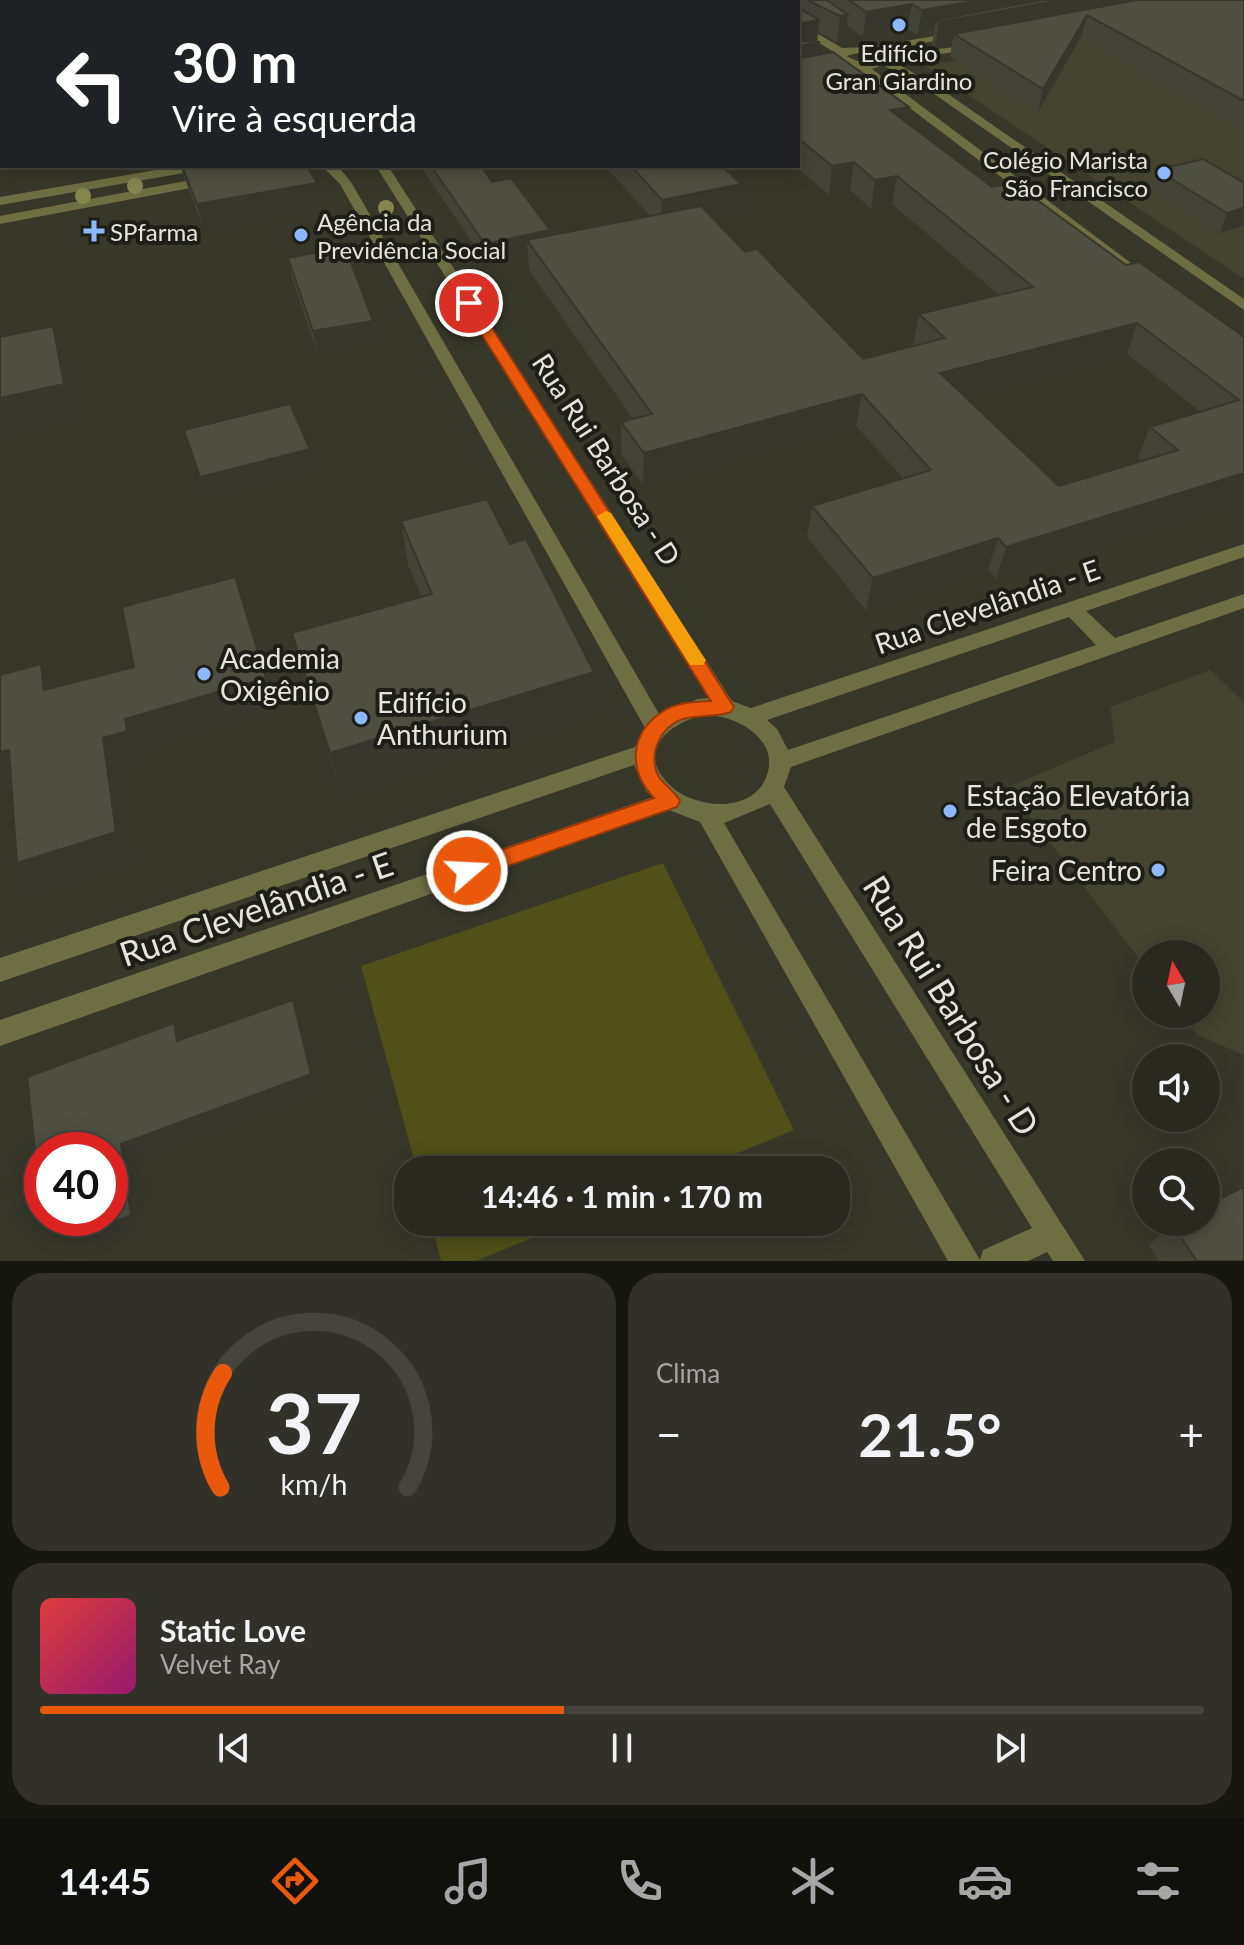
<!DOCTYPE html>
<html lang="pt">
<meta charset="utf-8">
<style>
:root{--surface:#292920;--page:#313129;--text:#f1f3f6;--muted:#a5a6a5;--line:#45453e;--accent:#ea580c}
body{margin:0;font-family:Lato,sans-serif;background:var(--page);color:var(--text);height:100vh;display:flex;flex-direction:column;font-size:30px;white-space:nowrap}
*{box-sizing:border-box;margin:0}
p{font-size:26px;color:var(--muted)}
.icon{flex:none;width:44px;height:44px;fill:none;stroke:currentColor;stroke-width:2;stroke-linecap:round;stroke-linejoin:round}
.map{position:relative;height:1261px;overflow:hidden}
.side{display:flex;flex-direction:column;gap:12px;padding:12px;background:#171712;flex:1}
.side>*{flex:none}
.banner{position:absolute;left:0px;top:0px;width:800px;height:168px;box-shadow:0 4px 20px #0003,0 0 0 2px var(--line);background:#202124;color:#fff;overflow:hidden}
.needle{width:52px;rotate:351deg}
.controls{position:absolute;left:1132px;top:940px;display:grid;gap:16px}
.controls a{display:grid;place-items:center;width:88px;height:88px;border-radius:50%;background:var(--surface);box-shadow:0 4px 20px #0003,0 0 0 2px var(--line);font-size:40px}
.speed{position:absolute;left:24px;top:1132px;display:flex;gap:16px;font-size:40px;font-weight:700;text-align:center}
.speed>*{display:grid;place-content:center;width:104px;height:104px;border-radius:50%;background:var(--surface);box-shadow:0 4px 20px #0003,0 0 0 2px var(--line);line-height:1}
.speed .limit{border:12px solid #d22;background:#fff;color:#111}
.pin{position:absolute;display:grid;place-items:center;width:68px;height:68px;color:#fff;margin:-34px;border:4px solid #fff;border-radius:50%;box-shadow:0 2px 8px #0007}
.me{position:absolute;width:88px;margin:-44px;rotate:71deg;stroke-linejoin:round;filter:drop-shadow(0 0 6px #0008)}
.turn{display:flex;align-items:center;gap:28px;height:168px;padding:0 40px;font-size:36px}
.turn .icon{width:104px;height:104px;stroke-width:2.5}
.turn b{display:block;font-size:56px;line-height:68px}
.big{font-size:60px;font-weight:700;line-height:1.1}
.side .widget{flex:1;display:flex;flex-direction:column;justify-content:center;gap:12px;min-width:0;padding:0 28px;border-radius:32px;background:var(--page)}
.side .dial{align-items:center;gap:0}
.dial svg{height:208px;overflow:visible;fill:none;stroke:var(--line);stroke-width:7;stroke-linecap:round;text-anchor:middle}
.dial text{fill:var(--text);stroke:none}
.song{display:flex;align-items:center;gap:24px}
.cover{width:96px;height:96px;border-radius:12px;background:linear-gradient(135deg,hsl(0 70% 55%),hsl(320 70% 35%))}
.played{height:8px;border-radius:4px;background:linear-gradient(90deg,var(--accent) 45%,var(--line) 45%)}
.keys{display:flex;justify-content:space-around;direction:ltr}
.heat{display:flex;justify-content:space-between;align-items:center;font-size:44px;direction:ltr}
.side .tiles{flex:1;display:grid;gap:12px;grid-template-columns:1fr 1fr}
.widget:last-child{grid-column:span 2}
.trip{position:absolute;left:394px;top:1156px;width:456px;height:80px;border-radius:32px;background:var(--surface);box-shadow:0 4px 20px #0003,0 0 0 2px var(--line);font-weight:700;line-height:80px;text-align:center}
.tab-bar{display:flex;height:128px;justify-content:space-around;align-items:center;background:#10100d;color:var(--muted)}
.tab-bar .icon{width:56px;height:56px}
.tab-bar .active{color:var(--accent)}
.tab-bar b{font-size:36px;color:var(--text)}
.map>svg:first-child{display:block}
.built{fill:#444431}
.green{fill:#505018}
.lines{fill:none;stroke-linecap:round;stroke-linejoin:round}
.minor{fill:#6e6e43;fill-rule:evenodd}
.tree{fill:#868651}
.wall{fill:#434338;fill-rule:evenodd}
.shaded-wall{fill:#37372e}
.building{fill:#4e4e41;stroke:#37372e;stroke-width:2;fill-rule:evenodd}
.route{fill:#ea580c;stroke:#983908;stroke-width:2}
.slow{fill:#f59e0b}
.poi-dot{fill:#8db9fc;stroke:#1e1e18;stroke-width:3}
.labels{text-anchor:middle;dominant-baseline:central;stroke-width:8;stroke-linejoin:round;paint-order:stroke}
.far-poi-label{font-size:24px;fill:#e5e5dd;stroke:#1e1e18;text-anchor:start}
.street-label{font-size:28px;fill:#e5e5dd;stroke:#1e1e18}
.poi-label{font-size:28px;fill:#e5e5dd;stroke:#1e1e18;text-anchor:start}
.near-street-label{font-size:34px;fill:#e5e5dd;stroke:#1e1e18}
</style>
<div class="map">
<svg width="1244" height="1261" viewBox="0 0 1244 1261">
<rect width="100%" height="100%" fill="#37372a"/>
<!-- built -->
<g class="built">
<path d="M1244,8V279L925,66Z"/>
<path d="M1210,670L1244,702V1055L1197,1035L1181,1014H1206V954H1146V968L1008,787L1115,742L1110,707Z"/>
</g>
<!-- green -->
<g class="green">
<path d="M663,863L794,1130L697,1170H417L361,966Z"/>
<path d="M431,1222H570L476,1261H441Z"/>
</g>
<g class="lines">
<!-- minor -->
<g class="minor">
<path d="M238,0H248L249,2H239Z"/>
<path d="M267,0H277L278,2H268Z"/>
<path d="M521,0H532L533,2H522Z"/>
<path d="M798,22L842,48L870,47L964,31V35L884,51L888,55L980,44L981,46L976,49L892,61L935,85L1244,299V310L927,89L883,65L872,69L1155,281L1148,285L1143,284L858,69L846,66L835,57L837,54L798,30ZM862,52L875,55L879,58L862,63L846,56Z"/>
<path d="M179,166H207L201,170L0,205V197Z"/>
<path d="M322,166H366L360,170H341L351,182L659,714L698,699L709,698L376,166H388L732,701L751,708L1244,544V557L1086,611L1115,638L1244,594V608L791,767L784,787L1085,1261H1053L1047,1252L1028,1261H948L700,822L669,810L0,1046V1020L653,797L646,791L634,765L0,982V958L635,747L645,728L340,184ZM1069,617L1096,645L788,750L777,729L767,720ZM702,715C732,713 780,737 767,775C754,814 696,809 672,787C635,754 664,726 702,715ZM770,804L1032,1228L983,1250L980,1260L724,823Z"/>
<path d="M212,176L218,180L217,183L0,224V216Z"/>
</g>
</g>
<!-- trees -->
<g class="tree">
<circle cx="135" cy="186" r="8"/>
<circle cx="83" cy="196" r="8"/>
<circle cx="386" cy="208" r="8"/>
</g>
<!-- wall -->
<g class="wall">
<path d="M549,0H1244V130L1081,37L1038,112L950,57L952,44L935,47L932,45L934,32L917,35L908,29L863,37L846,25L844,40L837,42L818,32L817,42H820L818,54L909,107L906,123L992,187L1126,265L1244,337V500L996,579L988,570L866,610L807,537L812,506L903,478L856,426L643,485L621,453V422L633,419L529,270L528,255L487,264L420,166H481L492,182L550,230V236L650,216L605,166H744L725,169L739,213L713,218L745,252L863,359L914,346L913,345L919,314L999,295L892,204L871,209L850,190L829,195L795,166H798V2H551ZM1127,354L1201,412L1150,427L1138,458L1141,461L1059,486L964,396Z"/>
<path d="M180,166H307L321,209L204,230Z"/>
<path d="M1157,170L1244,183L1220,233L1150,189Z"/>
<path d="M288,258L373,321L376,342L317,352L292,278Z"/>
<path d="M401,521L510,544L594,672L595,716L342,796L292,633L422,597L408,565Z"/>
<path d="M1171,1223L1244,1261H1159L1149,1246Z"/>
</g>
<!-- shaded-wall -->
<g class="shaded-wall">
<path d="M105,0H140V2H91Z"/>
<path d="M981,0H1189L1087,15L1081,37L1038,112L1043,89L954,34L952,44L935,47L939,22L936,20L934,32L917,35L922,10Z"/>
<path d="M912,4L908,29L863,37L866,12Z"/>
<rect x="0" y="15" width="2" height="24"/>
<path d="M848,15L844,40L837,42L840,16Z"/>
<path d="M819,20L817,42H820L817,67L798,72V24Z"/>
<path d="M909,107L904,134L890,110Z"/>
<path d="M854,162L850,190L829,195L832,166Z"/>
<path d="M700,166H744L700,174Z"/>
<path d="M897,176L892,204L871,209L875,180Z"/>
<path d="M317,183L321,209L204,230L197,204Z"/>
<path d="M741,184L739,213L661,229L662,200Z"/>
<path d="M1244,208V226L1220,233L1227,213Z"/>
<path d="M550,230L551,250L527,240L528,255L487,264L485,244Z"/>
<path d="M373,321L376,342L317,352L313,331Z"/>
<path d="M1137,323L1127,354L933,404L940,373Z"/>
<path d="M53,326L67,362L78,420L0,437V398Z"/>
<path d="M862,394L856,426L643,485L644,453Z"/>
<path d="M310,449L315,471L207,499L200,477Z"/>
<path d="M1244,473V500L996,579L1006,547Z"/>
<path d="M998,538L988,570L866,610L873,578Z"/>
<path d="M235,577L276,710L139,750L141,763L118,769L132,863L36,893L17,863L103,738L125,719Z"/>
<path d="M41,664L57,696L44,690Z"/>
<path d="M594,672L595,716L342,796L330,753Z"/>
<path d="M9,750L27,781L0,788V752Z"/>
<path d="M293,1000L301,1019L318,1092L134,1161L145,1231L107,1246L93,1231L121,1144Z"/>
<path d="M174,1023L185,1042L177,1041Z"/>
</g>
<!-- building -->
<g class="building">
<path d="M0,0H105L91,2H2V15H0Z"/>
<path d="M140,0H216L217,2H141Z"/>
<path d="M323,0H493L495,2H324Z"/>
<path d="M575,0H798L799,8L819,20L798,24L803,29L798,30V33V2H578Z"/>
<path d="M807,0H827L848,15L840,16Z"/>
<path d="M849,0H981L922,10L912,4L866,12Z"/>
<path d="M1042,0H1061L939,22L936,20Z"/>
<path d="M1137,0H1244V101L1087,15L1043,89L954,34Z"/>
<path d="M798,39L801,41L820,42L800,46L798,53Z"/>
<path d="M833,52L909,107L890,110L992,187L1014,183L1126,265L1139,262L1244,337V473L1006,547L998,538L873,578L812,506L931,470L862,394L644,453L621,422L652,414L527,240L701,206L745,252L757,249L863,359L945,338L919,314L1033,287L897,176L875,180L854,162L832,166L798,138V55L801,58ZM1137,323L1239,400L1150,427L1178,450L1059,486L940,373Z"/>
<path d="M1203,159L1244,183V208L1227,213L1157,170Z"/>
<path d="M182,166H307L317,183L197,204Z"/>
<path d="M431,166H481L492,182L511,178L550,230L485,244Z"/>
<path d="M631,166H722L741,184L662,200Z"/>
<path d="M345,247L373,321L313,331L288,258Z"/>
<path d="M53,326L64,384L0,398V337Z"/>
<path d="M290,404L310,449L200,477L184,430Z"/>
<path d="M487,499L510,544L526,539L594,672L330,753L292,633L432,594L401,521Z"/>
<path d="M235,577L266,678L125,719L127,731L103,738L116,832L17,863L9,750L0,752V675L41,664L44,690L134,667L122,607Z"/>
<path d="M293,1000L311,1074L121,1144L131,1215L93,1231L91,1218H110V1150H42V1174L38,1176L27,1077L174,1023L177,1041Z"/>
<path d="M1244,1187V1261H1197L1171,1223L1206,1222V1206Z"/>
</g>
<!-- route -->
<path class="route" d="M469,299L476,303L734,707L731,712C717,717 702,715 687,718C662,723 646,754 659,777C665,786 675,791 680,801L677,807L467,880L460,878L456,871L460,864L654,798C628,771 629,734 662,712C676,702 694,702 711,701L462,303Z"/>
<!-- slow -->
<path class="slow" d="M606,511L611,513L703,656L706,660L703,665H690L597,516Z"/>
<!-- markers -->
<g class="poi-dot">
<circle cx="899" cy="25" r="8"/>
<circle cx="1164" cy="173" r="8"/>
<path d="M90 219h8v8h8v8h-8v8h-8v-8h-8v-8h8z"/>
<circle cx="301" cy="235" r="8"/>
<circle cx="204" cy="674" r="8"/>
<circle cx="361" cy="718" r="8"/>
<circle cx="950" cy="811" r="8"/>
<circle cx="1158" cy="870" r="8"/>
</g>
<g class="labels">
<!-- far-poi labels -->
<g class="far-poi-label">
<text x="899" y="52" text-anchor="middle">Edifício<tspan x="899" dy="28">Gran Giardino</tspan></text>
<text x="1148" y="159" text-anchor="end">Colégio Marista<tspan x="1148" dy="28">São Francisco</tspan></text>
<text x="317" y="221">Agência da<tspan x="317" dy="28">Previdência Social</tspan></text>
<text x="110" y="231">SPfarma</text>
</g>
<!-- street labels -->
<g class="street-label">
<text transform="translate(607 459) rotate(57)">Rua Rui Barbosa - D</text>
<text transform="translate(987 606) rotate(-19)">Rua Clevelândia - E</text>
</g>
<!-- poi labels -->
<g class="poi-label">
<text x="220" y="658">Academia<tspan x="220" dy="32">Oxigênio</tspan></text>
<text x="377" y="702">Edifício<tspan x="377" dy="32">Anthurium</tspan></text>
<text x="966" y="795">Estação Elevatória<tspan x="966" dy="32">de Esgoto</tspan></text>
<text x="1142" y="870" text-anchor="end">Feira Centro</text>
</g>
<!-- near-street labels -->
<g class="near-street-label">
<text transform="translate(256 908) rotate(-19)">Rua Clevelândia - E</text>
<text transform="translate(952 1005) rotate(58)">Rua Rui Barbosa - D</text>
</g>
</g>
</svg>
<div class="controls">
<a><svg class="needle" viewBox="-14 -14 28 28"><path d="M0-13l5 13h-10z" fill="#e53935"/><path d="M0 13l5-13h-10z" fill="#a5a6a5"/></svg></a>
<a><svg class="icon" aria-label="sound" viewBox="0 0 24 24"><path d="M4 9h4l5-4v14l-5-4H4zM17 9q2 3 0 6"/></svg></a>
<a><svg class="icon" aria-label="search" viewBox="0 0 24 24"><circle cx="10" cy="10" r="6"/><path d="M15 15l6 6"/></svg></a>
</div>
<div class="speed"><div class="limit">40</div></div>
<div class="pin" style="left:469px;top:303px;background:#d93025"><svg class="icon" aria-label="arrive" viewBox="0 0 24 24"><path d="M6 21V4h12l-3 4 3 4H6"/></svg></div>
<svg class="me" style="left:467px;top:871px" viewBox="-20 -20 40 40"><circle r="17" fill="#ea580c" stroke="#fff" stroke-width="3"/><path d="M0-11L8 9 0 5-8 9z" fill="#fff"/></svg>
<div class="trip">14:46 · 1 min · 170 m</div>
<div class="banner">
<div class="turn"><svg class="icon" aria-label="left" viewBox="0 0 24 24"><path d="M17 20v-9H6M10 6l-5 5 5 5"/></svg><div><b>30 m</b>Vire à esquerda</div></div>
</div>
</div>
<section class="side">
<div class="tiles">
<div class="widget dial"><svg viewBox="0 0 100 80">
<path d="M14 69A42 42 0 1 1 86 69"/>
<path d="M14 69A42 42 0 0 1 15 25" stroke="#ea580c"/>
<text x="50" y="56" font-size="32" font-weight="700">37</text>
<text x="50" y="72" font-size="11">km/h</text>
</svg></div>
<div class="widget"><p>Clima</p>
<div class="heat"><a>−</a><b class="big">21.5°</b><a>+</a></div>
</div>
<div class="widget">
<div class="song"><i class="cover"></i><div><b>Static Love</b><p>Velvet Ray</p></div></div>
<div class="played"></div>
<div class="keys"><svg class="icon" aria-label="previous" viewBox="0 0 24 24"><path d="M18 5L8 12l10 7zM5 5v14"/></svg><svg class="icon" aria-label="pause" viewBox="0 0 24 24"><path d="M8 5v14M16 5v14"/></svg><svg class="icon" aria-label="next" viewBox="0 0 24 24"><path d="M6 5l10 7-10 7zM19 5v14"/></svg></div>
</div>
</div>
</section>
<nav class="tab-bar">
<b>14:45</b>
<svg class="icon active" aria-label="directions" viewBox="0 0 24 24"><path d="M12 3l9 9-9 9-9-9zM9 14v-3h6M13 9l2 2-2 2"/></svg>
<svg class="icon" aria-label="music" viewBox="0 0 24 24"><path d="M9 18V5l10-2v13"/><circle cx="6" cy="18" r="3"/><circle cx="16" cy="16" r="3"/></svg>
<svg class="icon" aria-label="phone" viewBox="0 0 24 24"><path d="M5 4h4l2 5-3 2q2 4 5 5l2-3 5 2v4C11 20 4 13 5 4z"/></svg>
<svg class="icon" aria-label="climate" viewBox="0 0 24 24"><path d="M12 3v18M4 7l16 10M4 17L20 7"/></svg>
<svg class="icon" aria-label="car" viewBox="0 0 24 24"><path d="M5 17H2v-5l4-1 3-4h7l3 4 3 1v5h-3M9 17h6M6 11h13"/><circle cx="7" cy="17" r="2"/><circle cx="17" cy="17" r="2"/></svg>
<svg class="icon" aria-label="filters" viewBox="0 0 24 24"><path d="M4 7h16M4 17h16"/><circle cx="9" cy="7" r="2"/><circle cx="15" cy="17" r="2"/></svg>
</nav>
